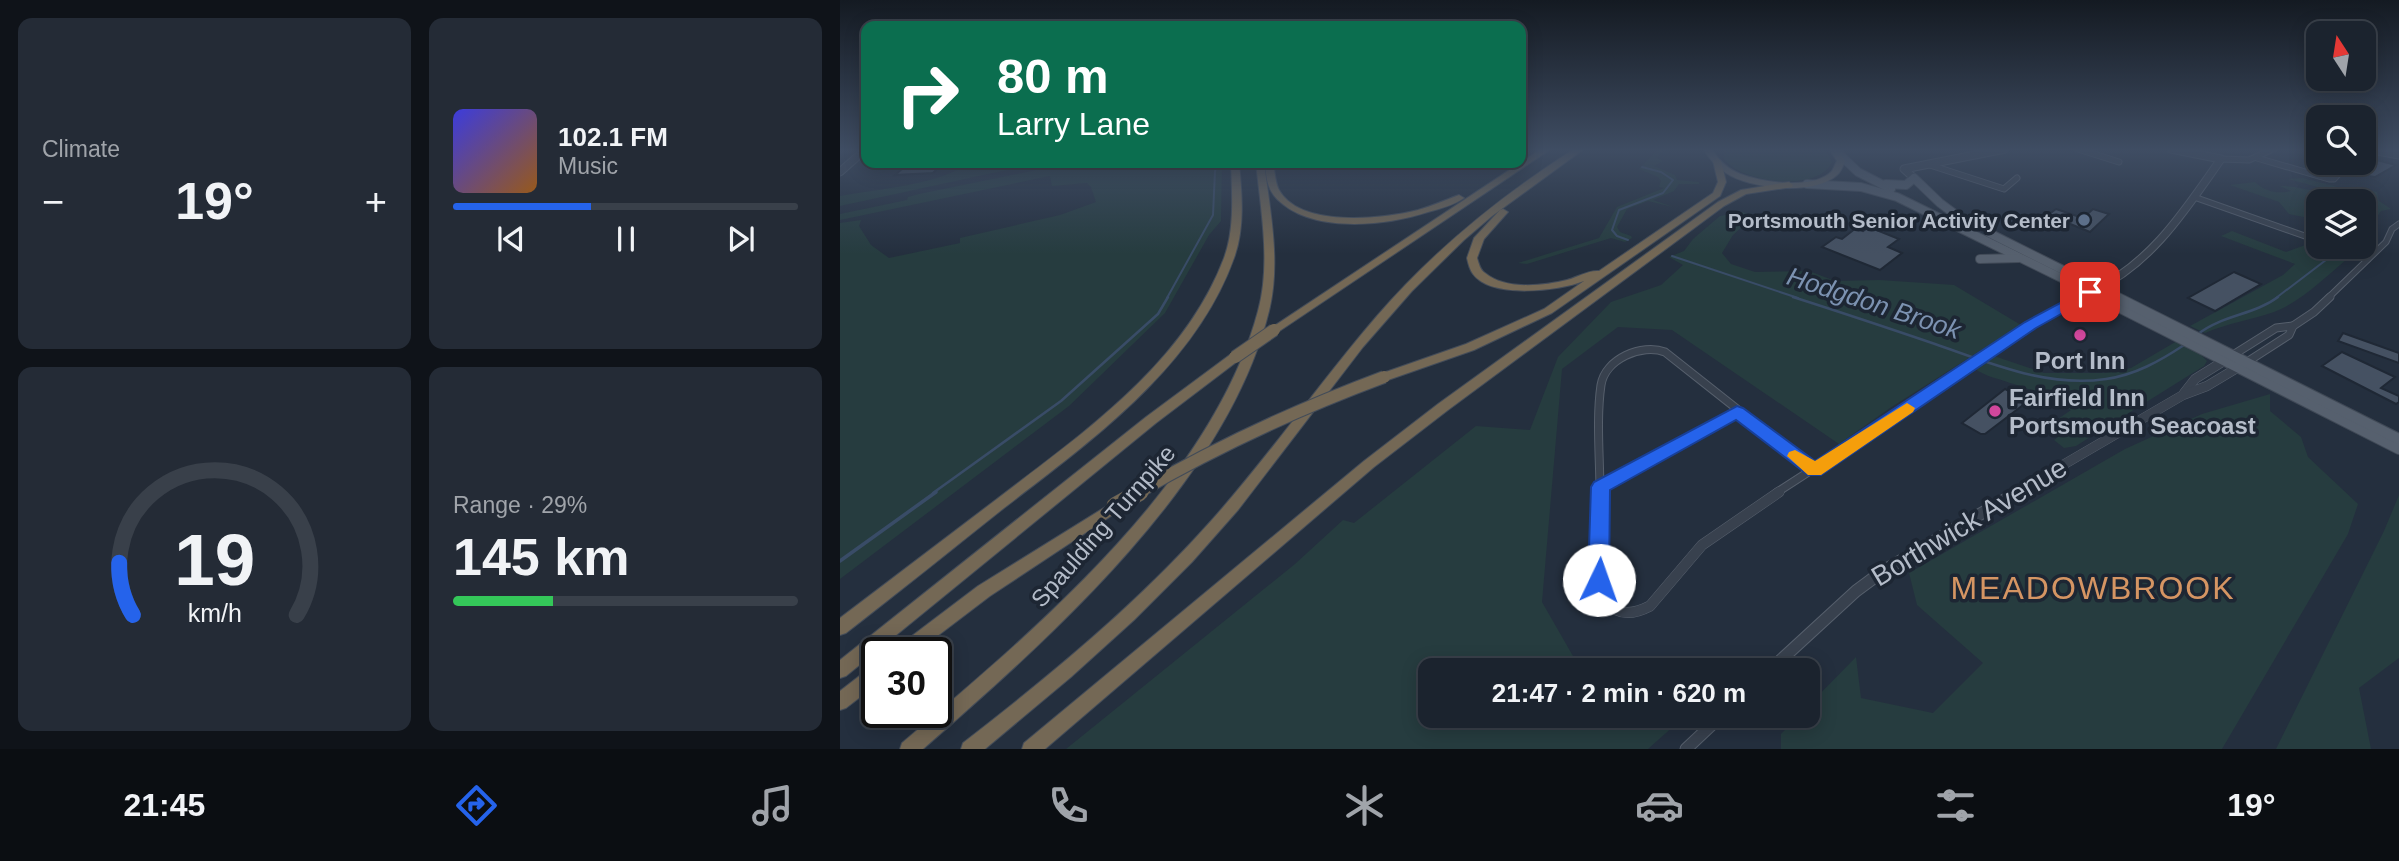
<!DOCTYPE html>
<meta charset="utf-8">
<style>
:root{--surface:#1b232e;--page:#242b36;--text:#f1f3f6;--muted:#a0a4aa;--line:#39404a;--accent:#2563eb}
body{margin:0;font-family:Helvetica,sans-serif;background:var(--page);color:var(--text);height:100vh;display:flex;flex-direction:column;font-size:26px;white-space:nowrap}
*{box-sizing:border-box;margin:0}
p{font-size:23px;color:var(--muted)}
.icon{flex:none;width:38px;height:38px;fill:none;stroke:currentColor;stroke-width:2;stroke-linecap:round;stroke-linejoin:round}
.map{position:relative;flex:1;overflow:hidden}
.sheet{display:flex;flex-direction:column;gap:18px;padding:18px;background:#0f1319;width:840px}
.sheet>*{flex:none}
.top-card{position:absolute;left:21px;top:21px;width:665px;height:147px;border-radius:14px;box-shadow:0 4px 18px #0003,0 0 0 2px var(--line);background:#0b6e4f;color:#fff;overflow:hidden}
.needle{width:46px;rotate:348deg}
.controls{position:absolute;left:1466px;top:21px;display:grid;gap:14px}
.controls a{display:grid;place-items:center;width:70px;height:70px;border-radius:14px;background:var(--surface);box-shadow:0 4px 18px #0003,0 0 0 2px var(--line);font-size:35px}
.speed{position:absolute;left:21px;top:637px;display:flex;gap:14px;font-size:35px;font-weight:700;text-align:center}
.speed>*{display:grid;place-content:center;width:91px;height:91px;border-radius:50%;background:var(--surface);box-shadow:0 4px 18px #0003,0 0 0 2px var(--line);line-height:1}
.speed .limit{border:4px solid #111;border-radius:10px;background:#fff;color:#111}
.pin{position:absolute;display:grid;place-items:center;width:60px;height:60px;color:#fff;margin:-30px;border-radius:14px;box-shadow:0 4px 10px #0006}
.me{position:absolute;width:77px;margin:-38px;rotate:3deg;stroke-linejoin:round;filter:drop-shadow(0 0 5px #0008)}
.turn{display:flex;align-items:center;gap:24px;height:147px;padding:0 21px;font-size:32px}
.turn .icon{width:91px;height:91px;stroke-width:2.5}
.turn b{display:block;font-size:49px;line-height:60px}
.big{font-size:52px;font-weight:700;line-height:1.1}
.sheet .card{flex:1;display:flex;flex-direction:column;justify-content:center;gap:10px;min-width:0;padding:0 24px;border-radius:14px;background:var(--page)}
.sheet .dial{align-items:center;gap:0}
.dial svg{height:182px;overflow:visible;fill:none;stroke:var(--line);stroke-width:7;stroke-linecap:round;text-anchor:middle}
.dial text{fill:var(--text);stroke:none}
.song{display:flex;align-items:center;gap:21px}
.cover{width:84px;height:84px;border-radius:10px;background:linear-gradient(135deg,hsl(240 70% 55%),hsl(30 70% 35%))}
.played{height:7px;border-radius:4px;background:linear-gradient(90deg,var(--accent) 40%,var(--line) 40%)}
.keys{display:flex;justify-content:space-around;direction:ltr}
.heat{display:flex;justify-content:space-between;align-items:center;font-size:38px;direction:ltr}
.charge{height:10px;border-radius:5px;background:linear-gradient(90deg,#34c759 29%,var(--line) 0)}
.sheet .tiles{flex:1;display:grid;gap:18px;grid-template-columns:repeat(2,1fr)}
.trip{position:absolute;left:578px;top:658px;width:402px;height:70px;border-radius:14px;background:var(--surface);box-shadow:0 4px 18px #0003,0 0 0 2px var(--line);font-weight:700;line-height:70px;text-align:center}
.dock{display:flex;height:112px;justify-content:space-around;align-items:center;background:#0b0e12;color:var(--muted)}
.dock .icon{width:49px;height:49px}
.dock .current{color:var(--accent)}
.dock b{font-size:32px;color:var(--text)}
main{display:flex;flex:1;min-height:0}
.map>svg:first-child{display:block}
.green{fill:#263c3f}
.lines{fill:none;stroke-linecap:round;stroke-linejoin:round}
.stream-far2{stroke:#394c67;stroke-width:2}
.stream-far1{stroke:#394c67;stroke-width:2.5}
.stream{stroke:#394c67;stroke-width:3.5}
.building{fill:#455162;stroke:#1f2835;stroke-width:2}
.minor-far2-casing{stroke:#565f6c;stroke-width:7}
.minor-far1-casing{stroke:#565f6c;stroke-width:9}
.minor-casing{stroke:#565f6c;stroke-width:11}
.tertiary-far2-casing{stroke:#565f6c;stroke-width:9}
.tertiary-far1-casing{stroke:#565f6c;stroke-width:10}
.tertiary-casing{stroke:#565f6c;stroke-width:13}
.primary-far1-casing{stroke:#414a57;stroke-width:10}
.primary-casing{stroke:#414a57;stroke-width:12}
.trunk-casing{stroke:#434c59;stroke-width:2}
.motorway-casing{stroke:#434c59;stroke-width:2}
.minor-far2{stroke:#38414e;stroke-width:5}
.minor-far1{stroke:#38414e;stroke-width:7}
.minor{stroke:#38414e;stroke-width:10}
.tertiary-far2{stroke:#38414e;stroke-width:7}
.tertiary-far1{stroke:#38414e;stroke-width:9}
.tertiary{stroke:#38414e;stroke-width:11}
.primary-far1{stroke:#56606e;stroke-width:8}
.primary{stroke:#56606e;stroke-width:10}
.trunk{fill:#656462;fill-rule:evenodd}
.motorway{fill:#746855;fill-rule:evenodd}
.motorway-bridge-far1-casing{stroke:#434c59;stroke-width:14;stroke-linecap:butt}
.motorway-bridge-casing{stroke:#434c59;stroke-width:18;stroke-linecap:butt}
.motorway-bridge-far1{stroke:#746855;stroke-width:12}
.motorway-bridge{stroke:#746855;stroke-width:17}
.route{fill:#2563eb;stroke:#184099;stroke-width:2}
.slow{fill:#f59e0b}
.service-dot{fill:#5c6f8a;stroke:#1d2633;stroke-width:2.5}
.hotel-dot{fill:#d1479c;stroke:#1d2633;stroke-width:2.5}
.labels{text-anchor:middle;dominant-baseline:central;stroke-width:7;stroke-linejoin:round;paint-order:stroke}
.far-poi-label{font-size:21px;font-weight:bold;fill:#b4bcc9;stroke:#1d2633;text-anchor:end}
.poi-label{font-size:24px;font-weight:bold;fill:#b4bcc9;stroke:#1d2633}
.street-label{font-size:24px;fill:#b4bcc9;stroke:#1d2633}
.water-label{font-size:26px;font-style:italic;fill:#7c92b1;stroke:#1d2633}
.near-street-label{font-size:28px;fill:#b4bcc9;stroke:#1d2633}
.near-neighbourhood-label{font-size:32px;letter-spacing:2px;fill:#d59563;stroke:#1d2633}
</style>
<main>
<section class="sheet">
<div class="tiles">
<div class="card"><p>Climate</p>
<div class="heat"><a>−</a><b class="big">19°</b><a>+</a></div>
</div>
<div class="card">
<div class="song"><i class="cover"></i><div><b>102.1 FM</b><p>Music</p></div></div>
<div class="played"></div>
<div class="keys"><svg class="icon" aria-label="previous" viewBox="0 0 24 24"><path d="M18 5L8 12l10 7zM5 5v14"/></svg><svg class="icon" aria-label="pause" viewBox="0 0 24 24"><path d="M8 5v14M16 5v14"/></svg><svg class="icon" aria-label="next" viewBox="0 0 24 24"><path d="M6 5l10 7-10 7zM19 5v14"/></svg></div>
</div>
<div class="card dial"><svg viewBox="0 0 100 80">
<path d="M14 69A42 42 0 1 1 86 69"/>
<path d="M14 69A42 42 0 0 1 8 46" stroke="#2563eb"/>
<text x="50" y="56" font-size="32" font-weight="700">19</text>
<text x="50" y="72" font-size="11">km/h</text>
</svg></div>
<div class="card"><p>Range · 29%</p><b class="big">145 km</b><div class="charge"></div></div>
</div>
</section>
<div class="map">
<svg width="1559" height="749" viewBox="0 0 1559 749">
<rect width="100%" height="100%" fill="#242f3e"/>
<!-- green -->
<g class="green">
<path d="M818,149H829L820,153L817,158L823,161L814,166L835,175L837,180L859,182V184H839L834,191L813,200L833,207L808,201L803,203L787,209L777,227L780,232L791,236L792,238L785,242L771,238L687,264L678,263L759,238L777,207L824,188L819,187L821,181L818,177L799,169Z"/>
<path d="M884,149H985L992,162C978,193 902,183 884,159Z"/>
<path d="M129,163H199L0,206V196C37,189 99,185 129,163Z"/>
<path d="M231,163H382L381,221L369,235L325,313L229,406L0,579V223L21,220L19,226L31,245L49,258L120,243V238L220,215L256,202L251,187L247,183L212,186L210,176L0,220V214L67,200L68,197L79,194Z"/>
<path d="M1463,178L1517,192L1525,189L1537,192L1539,201L1551,209L1541,211L1524,236V201H1479V220L1449,214L1439,202L1390,185L1415,182C1425,192 1439,194 1451,191L1440,186C1457,185 1473,194 1489,190L1448,179Z"/>
<path d="M902,212L914,216L893,235L882,253L891,264L915,272L969,271L995,281L1039,280L1114,285L1181,325L1050,408L999,444L832,330L778,327L722,369L702,602L741,670H590V716H845L808,749H226L455,564L503,520L514,523L636,426L690,430L718,357L771,302L821,285L843,265L829,257L844,251L853,239L880,216Z"/>
<path d="M1392,231L1446,252L1471,243L1511,256C1487,275 1463,301 1434,312C1411,320 1388,323 1365,333L1350,326L1443,275L1455,264L1381,236Z"/>
<path d="M1337,341L1360,354L1367,361L1364,366L1236,446L1224,448L1214,440L1231,427L1218,419L1231,410C1212,399 1192,389 1170,383C1157,378 1147,377 1135,369L1154,356L1204,373H1264L1291,368Z"/>
<path d="M1430,394V411L1461,437L1468,457L1518,504L1508,534L1382,749H941V734L959,716H968V706L1016,657L1021,698L1093,713L1143,663L1077,605L1069,573L1285,449L1362,414Z"/>
<path d="M1559,495V658L1519,688L1531,749H1436L1544,531Z"/>
</g>
<g class="lines">
<!-- stream-far2 -->
<g class="stream-far2">
<path d="M1524,211L1529,196"/>
<path d="M788,240L777,236L772,230L779,210L823,193L833,180L821,172L802,167"/>
<path d="M832,256L958,298"/>
<path d="M327,298L373,215L375,171L379,163"/>
<path d="M1436,298L1503,247"/>
</g>
<!-- stream-far1 -->
<g class="stream-far1">
<path d="M953,297C1000,312 1048,328 1095,344C1150,363 1207,388 1266,379C1295,375 1320,361 1344,345"/>
<path d="M1358,334C1382,315 1414,315 1438,297"/>
<path d="M93,493L221,401L318,314L328,297"/>
</g>
<!-- stream -->
<path class="stream" d="M0,561L96,492"/>
</g>
<!-- building -->
<g class="building">
<path d="M1524,158H1529L1556,165L1535,177L1507,173L1514,163H1524Z"/>
<path d="M69,163H103L93,173L55,175Z"/>
<path d="M1216,209L1243,218L1253,209L1269,214L1250,232L1208,215Z"/>
<path d="M1029,227L1059,239L1048,247L1062,253L1040,270L982,247L996,237L1002,239L1016,228L1023,231Z"/>
<path d="M1394,272L1421,284L1375,311L1348,298Z"/>
<path d="M1503,333L1559,353V363L1498,341Z"/>
<path d="M1502,352L1555,377L1541,388L1559,396V402L1556,404L1482,366Z"/>
<path d="M1165,389L1188,400L1187,402L1145,434H1141L1122,423Z"/>
</g>
<g class="lines">
<!-- minor-far2 casing -->
<g class="minor-far2-casing">
<g id="minor-far2">
<path d="M1238,149L1279,162"/>
<path d="M1417,158L1489,179H1494L1508,163"/>
<path d="M1381,159L1409,160L1433,149"/>
<path d="M1087,164L1164,189L1177,178"/>
<path d="M1354,197L1479,241"/>
<path d="M1495,247L1528,259"/>
<path d="M1237,298L1250,292"/>
<path d="M1488,298L1546,242L1552,229L1559,224"/>
</g>
</g>
<!-- minor-far1 casing -->
<g class="minor-far1-casing">
<g id="minor-far1">
<path d="M1393,355L1436,328L1453,326"/>
<path d="M1407,362L1449,335L1453,326L1474,312L1490,297"/>
<path d="M973,469L1176,334L1241,297"/>
<path d="M760,487L897,412"/>
<path d="M760,493C760,459 756,419 761,385C765,359 802,343 825,352L973,469"/>
<path d="M936,493L973,469"/>
</g>
</g>
<!-- minor casing -->
<g class="minor-casing">
<path id="minor" d="M760,492C760,527 742,641 810,606L862,545L939,492"/>
</g>
<!-- tertiary-far2 casing -->
<g class="tertiary-far2-casing">
<g id="tertiary-far2">
<path d="M1527,149L1559,155"/>
<path d="M0,172L26,149"/>
<path d="M1074,178L1064,169L1165,149"/>
<path d="M1254,290C1311,264 1346,209 1381,159L1331,149"/>
</g>
</g>
<!-- tertiary-far1 casing -->
<g class="tertiary-far1-casing">
<g id="tertiary-far1">
<path d="M1344,393L1355,379L1387,359"/>
<path d="M1175,493L1343,395L1367,386L1402,365"/>
</g>
</g>
<!-- tertiary casing -->
<g class="tertiary-casing">
<g id="tertiary">
<path d="M930,670L1016,591L1043,571L1178,492"/>
<path d="M846,749L881,716"/>
</g>
</g>
<!-- primary-far1 casing -->
<g class="primary-far1-casing">
<g id="primary-far1">
<path d="M996,151L1018,172L1051,189"/>
<path d="M967,184L1021,187L1057,197L1262,298"/>
<path d="M1046,184L1066,185L1074,178L1100,203L1127,223"/>
<path d="M1149,233L1279,298"/>
<path d="M1140,259L1179,258"/>
</g>
</g>
<!-- primary casing -->
<g class="primary-casing">
<g id="primary">
<path d="M1259,297L1559,449"/>
<path d="M1276,297L1559,439"/>
</g>
</g>
<!-- trunk casing -->
<g class="trunk-casing">
<path id="trunk" d="M863,149H871C878,158 885,167 896,172C917,182 974,191 992,171C994,168 995,164 997,161L989,149H997L1005,161C1003,166 1001,172 997,175C974,196 910,189 886,173C876,167 869,158 863,149Z"/>
</g>
<!-- motorway casing -->
<g class="motorway-casing">
<g id="motorway">
<path d="M701,149H711L438,332H430L428,330Z"/>
<path d="M734,149H744L652,216L624,240L572,291L523,347L398,510L352,562L294,620L231,677L145,749H121L123,743C211,675 297,604 371,521C430,455 480,382 537,316C594,250 661,196 734,149Z"/>
<path d="M877,158L881,161L886,182L880,196L712,313L634,350L548,380L544,381L538,377L540,374L626,344L704,309L744,281C719,291 651,299 633,274C630,270 628,263 627,258L634,238L660,210L663,209L668,212L644,239L637,258C639,264 640,270 645,273C665,290 703,286 727,280C738,277 748,270 759,271L873,193L878,182L873,161Z"/>
<path d="M391,163H399C402,194 405,228 394,258C355,367 252,440 164,508C111,550 59,592 6,633L0,635V618C52,579 104,539 157,499C243,433 344,364 384,258C395,228 392,194 391,163Z"/>
<path d="M416,163H424C430,210 441,263 429,311C387,482 211,637 83,749H60L62,743C194,631 372,483 418,311C431,264 421,211 416,163Z"/>
<path d="M425,163H433C435,172 435,182 439,190C460,228 543,219 578,210C592,206 605,200 619,195L624,198C614,205 600,209 588,212C545,226 472,234 437,199C427,189 426,176 425,163Z"/>
<path d="M949,182L953,185L952,187L906,194L884,206L608,410L534,467L205,749H182L184,743L524,461L598,404L878,202L901,190Z"/>
<path d="M395,353L399,354L401,357L399,360L316,423L6,676L0,678V660L306,417L391,354Z"/>
<path d="M275,501L280,502L282,506L280,510L150,596L75,653H54L56,648L138,586Z"/>
<path d="M37,665V684L6,708L0,710V691L31,667Z"/>
</g>
</g>
<!-- minor-far2 -->
<use href="#minor-far2" class="minor-far2"/>
<!-- minor-far1 -->
<use href="#minor-far1" class="minor-far1"/>
<!-- minor -->
<use href="#minor" class="minor"/>
<!-- tertiary-far2 -->
<use href="#tertiary-far2" class="tertiary-far2"/>
<!-- tertiary-far1 -->
<use href="#tertiary-far1" class="tertiary-far1"/>
<!-- tertiary -->
<use href="#tertiary" class="tertiary"/>
<!-- primary-far1 -->
<use href="#primary-far1" class="primary-far1"/>
<!-- primary -->
<use href="#primary" class="primary"/>
<!-- trunk -->
<use href="#trunk" class="trunk"/>
<!-- motorway -->
<use href="#motorway" class="motorway"/>
<!-- motorway-bridge-far1 casing -->
<g class="motorway-bridge-far1-casing">
<g id="motorway-bridge-far1">
<path d="M395,357L434,330"/>
<path d="M297,493C376,447 458,409 544,377"/>
</g>
</g>
<!-- motorway-bridge casing -->
<g class="motorway-bridge-casing">
<path id="motorway-bridge" d="M275,506L300,492"/>
</g>
<!-- motorway-bridge-far1 -->
<use href="#motorway-bridge-far1" class="motorway-bridge-far1"/>
<!-- motorway-bridge -->
<use href="#motorway-bridge" class="motorway-bridge"/>
</g>
<!-- sky -->
<linearGradient id="sky" x2="0" y2="1"><stop stop-color="#141a22"/><stop offset="0.59" stop-color="#3f4d63"/><stop offset="1" stop-color="#3f4d63" stop-opacity="0"/></linearGradient>
<rect width="1559" height="254" fill="url(#sky)"/>
<!-- route -->
<path class="route" d="M1250,287L1255,289V295L1196,328L981,475H968L896,420L770,490L769,580L766,586L759,589L752,586L748,580L751,487L754,482L897,406L903,408L975,461L1185,322Z"/>
<!-- slow -->
<path class="slow" d="M1067,403L1075,408L1073,412L981,475H968L947,456L949,452L955,450L975,461Z"/>
<!-- markers -->
<circle class="service-dot" cx="1244" cy="220" r="7"/>
<g class="hotel-dot">
<circle cx="1240" cy="335" r="7"/>
<circle cx="1155" cy="411" r="7"/>
</g>
<g class="labels">
<!-- far-poi labels -->
<g class="far-poi-label">
<text x="1230" y="220">Portsmouth Senior Activity Center</text>
</g>
<!-- poi labels -->
<g class="poi-label">
<text x="1240" y="360">Port Inn</text>
<text x="1169" y="397" text-anchor="start">Fairfield Inn<tspan x="1169" dy="28">Portsmouth Seacoast</tspan></text>
</g>
<!-- street labels -->
<g class="street-label">
<text transform="translate(263 526) rotate(-49)">Spaulding Turnpike</text>
</g>
<!-- water labels -->
<g class="water-label">
<text transform="translate(1034 303) rotate(18)">Hodgdon Brook</text>
</g>
<!-- near-street labels -->
<g class="near-street-label">
<text transform="translate(1129 522) rotate(-31)">Borthwick Avenue</text>
</g>
<!-- near-neighbourhood labels -->
<g class="near-neighbourhood-label">
<text x="1253" y="588">MEADOWBROOK</text>
</g>
</g>
</svg>
<div class="controls">
<a><svg class="needle" viewBox="-14 -14 28 28"><path d="M0-13l5 13h-10z" fill="#e53935"/><path d="M0 13l5-13h-10z" fill="#a0a4aa"/></svg></a>
<a><svg class="icon" aria-label="search" viewBox="0 0 24 24"><circle cx="10" cy="10" r="6"/><path d="M15 15l6 6"/></svg></a>
<a><svg class="icon" aria-label="layers" viewBox="0 0 24 24"><path d="M12 4l9 5-9 5-9-5zM3 14l9 5 9-5"/></svg></a>
</div>
<div class="speed"><div class="limit">30</div></div>
<div class="pin" style="left:1250px;top:292px;background:#d93025"><svg class="icon" aria-label="arrive" viewBox="0 0 24 24"><path d="M6 21V4h12l-3 4 3 4H6"/></svg></div>
<svg class="me" style="left:759px;top:580px" viewBox="-20 -20 40 40"><circle r="19" fill="#fff"/><path d="M0-13L10 11 0 6-10 11z" fill="#2563eb"/></svg>
<div class="trip">21:47 · 2 min · 620 m</div>
<div class="top-card">
<div class="turn"><svg class="icon" aria-label="right" viewBox="0 0 24 24"><path d="M7 20v-9h11M14 6l5 5-5 5"/></svg><div><b>80 m</b>Larry Lane</div></div>
</div>
</div>
</main>
<nav class="dock">
<b>21:45</b>
<svg class="icon current" aria-label="directions" viewBox="0 0 24 24"><path d="M12 3l9 9-9 9-9-9zM9 14v-3h6M13 9l2 2-2 2"/></svg>
<svg class="icon" aria-label="music" viewBox="0 0 24 24"><path d="M9 18V5l10-2v13"/><circle cx="6" cy="18" r="3"/><circle cx="16" cy="16" r="3"/></svg>
<svg class="icon" aria-label="phone" viewBox="0 0 24 24"><path d="M5 4h4l2 5-3 2q2 4 5 5l2-3 5 2v4C11 20 4 13 5 4z"/></svg>
<svg class="icon" aria-label="climate" viewBox="0 0 24 24"><path d="M12 3v18M4 7l16 10M4 17L20 7"/></svg>
<svg class="icon" aria-label="car" viewBox="0 0 24 24"><path d="M5 17H2v-5l4-1 3-4h7l3 4 3 1v5h-3M9 17h6M6 11h13"/><circle cx="7" cy="17" r="2"/><circle cx="17" cy="17" r="2"/></svg>
<svg class="icon" aria-label="filters" viewBox="0 0 24 24"><path d="M4 7h16M4 17h16"/><circle cx="9" cy="7" r="2"/><circle cx="15" cy="17" r="2"/></svg>
<b>19°</b>
</nav>
